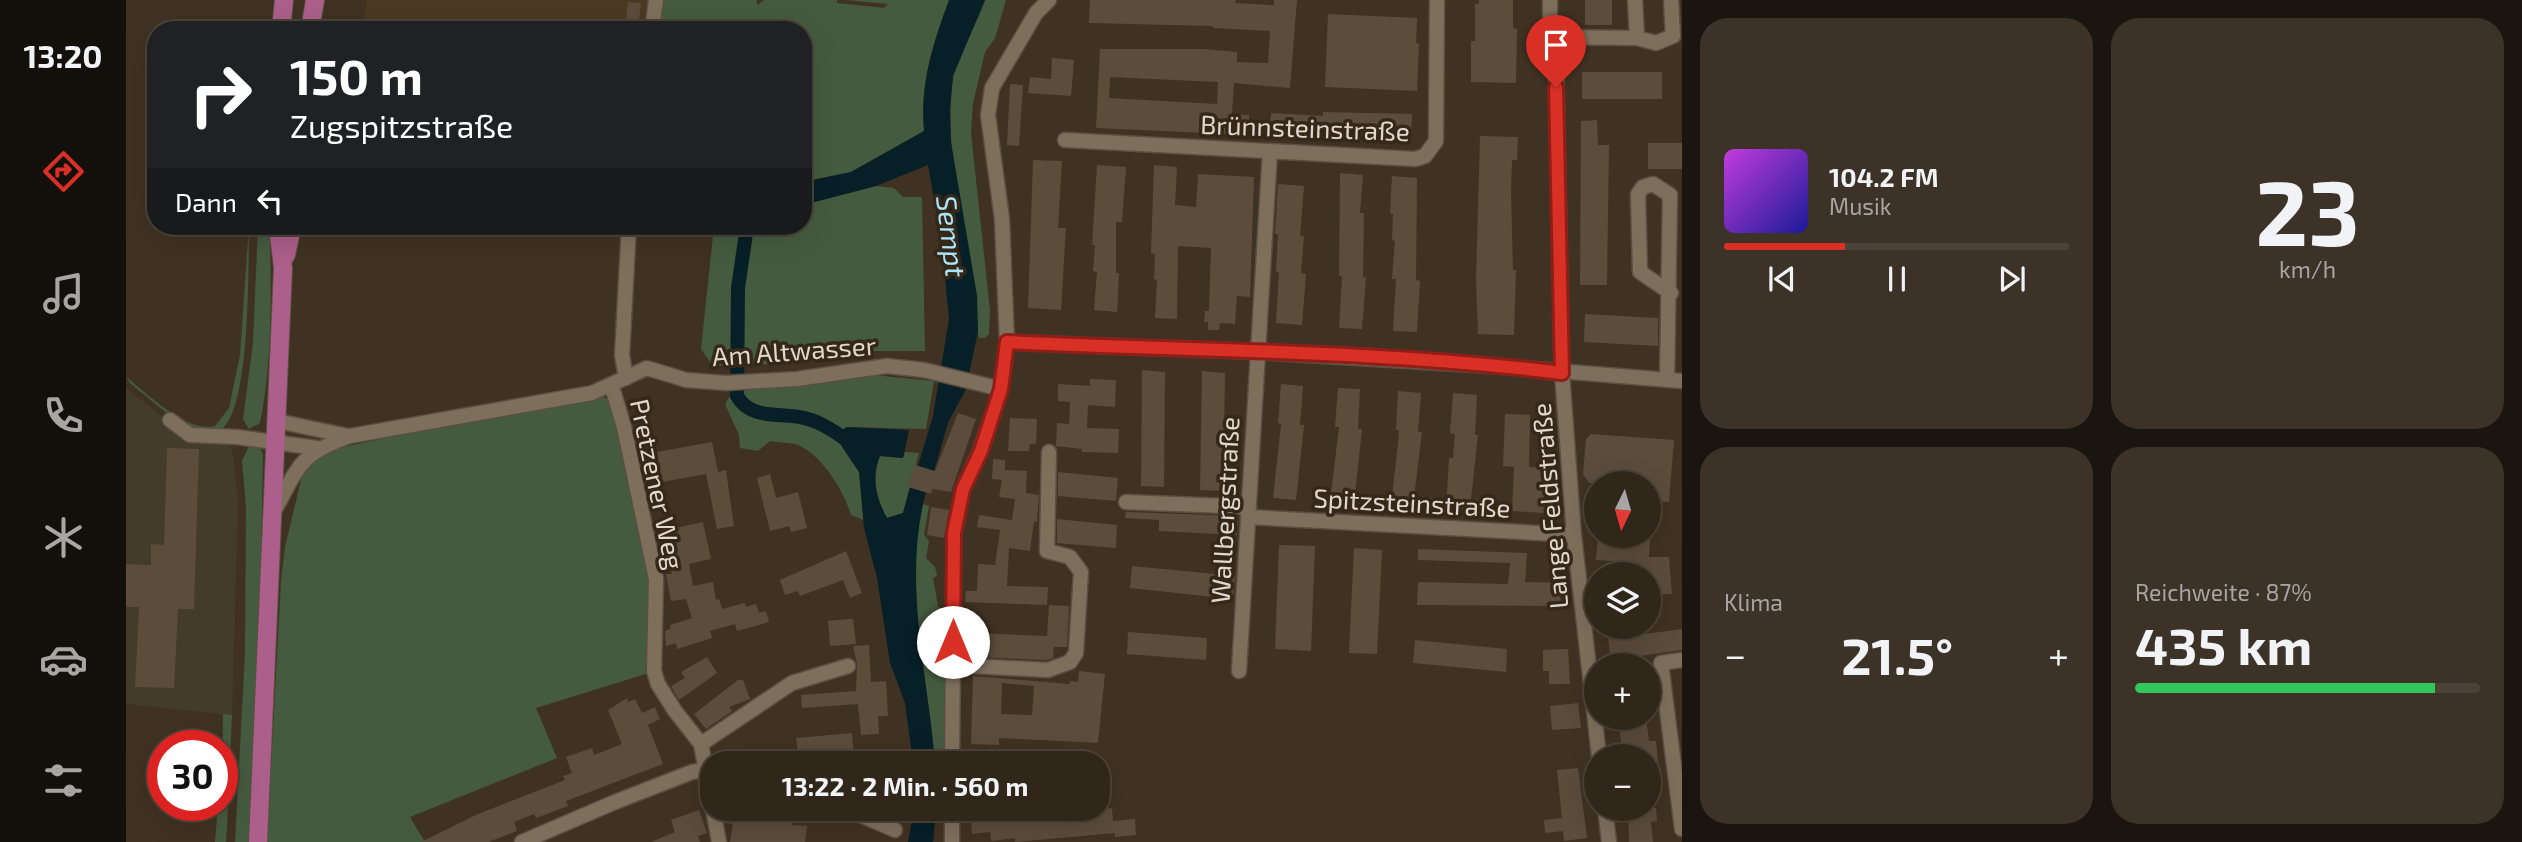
<!DOCTYPE html>
<html lang="de">
<meta charset="utf-8">
<style>
:root{--surface:#30261a;--page:#3c3227;--text:#f1f3f6;--muted:#a8a5a2;--line:#4b4339;--accent:#d93025}
body{margin:0;font-family:"Exo 2",sans-serif;background:var(--page);color:var(--text);height:100vh;display:flex;flex-direction:column;font-size:26px;white-space:nowrap}
*{box-sizing:border-box;margin:0}
p{font-size:23px;color:var(--muted)}
.icon{flex:none;width:38px;height:38px;fill:none;stroke:currentColor;stroke-width:2;stroke-linecap:round;stroke-linejoin:round}
.map{position:relative;flex:1;overflow:hidden}
.details{display:flex;flex-direction:column;gap:18px;padding:18px;background:#1a150e;width:840px}
.details>*{flex:none}
.hud{position:absolute;left:21px;top:21px;width:665px;height:214px;border-radius:28px;box-shadow:0 7px 28px #0002,0 0 0 2px var(--line);background:#202124;color:#fff;overflow:hidden}
.needle{width:46px;rotate:185deg}
.tools{position:absolute;left:1458px;top:471px;display:grid;gap:14px}
.tools a{display:grid;place-items:center;width:77px;height:77px;border-radius:50%;background:var(--surface);box-shadow:0 7px 28px #0002,0 0 0 2px var(--line);font-size:35px}
.speed{position:absolute;left:21px;top:730px;display:flex;gap:14px;font-size:35px;font-weight:700;text-align:center}
.speed>*{display:grid;place-content:center;width:91px;height:91px;border-radius:50%;background:var(--surface);box-shadow:0 7px 28px #0002,0 0 0 2px var(--line);line-height:1}
.speed .limit{border:10px solid #d22;background:#fff;color:#111}
.pin{position:absolute;display:grid;place-items:center;width:60px;height:60px;color:#fff;margin:-72px -30px;border-radius:50% 50% 50% 0;rotate:-45deg;box-shadow:0 0 7px #0007}
.pin .icon{rotate:45deg}
.me{position:absolute;width:77px;margin:-38px;rotate:0deg;stroke-linejoin:round;filter:drop-shadow(0 0 5px #0008)}
.turn{display:flex;align-items:center;gap:24px;height:147px;padding:0 28px;font-size:32px}
.turn .icon{width:91px;height:91px;stroke-width:2.5}
.turn b{display:block;font-size:49px;line-height:60px}
.then{display:flex;align-items:center;height:66px;padding:0 28px;background:#0003;gap:14px;font-size:26px}
.big{font-size:52px;font-weight:700;line-height:1.1}
.details .widget{flex:1;display:flex;flex-direction:column;justify-content:center;gap:10px;min-width:0;padding:0 24px;border-radius:28px;background:var(--page)}
.details .dial{align-items:center;gap:0}
.dial b{font-size:91px;line-height:1}
.song{display:flex;align-items:center;gap:21px}
.cover{width:84px;height:84px;border-radius:10px;background:linear-gradient(135deg,hsl(290 70% 55%),hsl(240 70% 35%))}
.played{height:7px;border-radius:4px;background:linear-gradient(90deg,var(--accent) 35%,var(--line) 35%)}
.keys{display:flex;justify-content:space-around;direction:ltr}
.heat{display:flex;justify-content:space-between;align-items:center;font-size:38px;direction:ltr}
.charge{height:10px;border-radius:5px;background:linear-gradient(90deg,#34c759 87%,var(--line) 0)}
.details .tiles{flex:1;display:grid;gap:18px;grid-template-columns:repeat(2,1fr)}
.trip{position:absolute;left:574px;top:751px;width:410px;height:70px;border-radius:28px;background:var(--surface);box-shadow:0 7px 28px #0002,0 0 0 2px var(--line);font-weight:700;line-height:70px;text-align:center}
main{display:flex;flex:1;min-height:0}
.tabs{display:flex;flex-direction:column;width:126px;justify-content:space-around;align-items:center;background:#130f0a;color:var(--muted)}
.tabs .icon{width:49px;height:49px}
.tabs .selected{color:var(--accent)}
.tabs b{font-size:32px;color:var(--text)}
.map>svg:first-child{display:block}
.commercial{fill:#433c2b}
.built{fill:#4b3923}
.green{fill:#455b3f}
.water{fill:#071f27}
.lines{fill:none;stroke-linecap:round;stroke-linejoin:round}
.canal{stroke:#071f27;stroke-width:14}
.building{fill:#5b4c3c;fill-rule:evenodd}
.minor-casing{stroke:#5a4f42;stroke-width:17}
.major-casing{stroke:#5a4f42;stroke-width:20}
.minor{stroke:#7e6f5d;stroke-width:14}
.major{stroke:#ac5f8b;stroke-width:18}
.route-casing{stroke:#8d1f18;stroke-width:18}
.route{stroke:#d93025;stroke-width:12}
.labels{text-anchor:middle;dominant-baseline:central;stroke-width:7;stroke-linejoin:round;paint-order:stroke}
.street-label{font-size:26px;fill:#e0d8ce;stroke:#352819}
.water-label{font-size:28px;font-style:italic;fill:#aae5fb;stroke:#352819}
</style>
<main>
<nav class="tabs">
<b>13:20</b>
<svg class="icon selected" aria-label="directions" viewBox="0 0 24 24"><path d="M12 3l9 9-9 9-9-9zM9 14v-3h6M13 9l2 2-2 2"/></svg>
<svg class="icon" aria-label="music" viewBox="0 0 24 24"><path d="M9 18V5l10-2v13"/><circle cx="6" cy="18" r="3"/><circle cx="16" cy="16" r="3"/></svg>
<svg class="icon" aria-label="phone" viewBox="0 0 24 24"><path d="M5 4h4l2 5-3 2q2 4 5 5l2-3 5 2v4C11 20 4 13 5 4z"/></svg>
<svg class="icon" aria-label="climate" viewBox="0 0 24 24"><path d="M12 3v18M4 7l16 10M4 17L20 7"/></svg>
<svg class="icon" aria-label="car" viewBox="0 0 24 24"><path d="M5 17H2v-5l4-1 3-4h7l3 4 3 1v5h-3M9 17h6M6 11h13"/><circle cx="7" cy="17" r="2"/><circle cx="17" cy="17" r="2"/></svg>
<svg class="icon" aria-label="filters" viewBox="0 0 24 24"><path d="M4 7h16M4 17h16"/><circle cx="9" cy="7" r="2"/><circle cx="15" cy="17" r="2"/></svg>
</nav>
<div class="map">
<svg width="1556" height="842" viewBox="0 0 1556 842">
<rect width="100%" height="100%" fill="#403222"/>
<!-- commercial -->
<path class="commercial" d="M0,388L38,418L64,427L96,429L107,454L112,497L106,715L0,704Z"/>
<!-- built -->
<path class="built" d="M241,0H522L518,30H237Z"/>
<!-- green -->
<g class="green">
<path d="M533,0H630L632,5L638,0H711V3L758,8L762,4L719,0H823C807,44 794,83 798,131L725,172L677,182V30H530Z"/>
<path d="M859,0H880L869,38L859,52L847,103L845,133L864,311L863,334L859,338H853C849,322 852,306 850,290C838,221 817,148 827,79C831,51 851,26 859,0Z"/>
<path d="M750,186L768,188L777,197H796L799,351H731L668,363L587,366L575,349L588,226H677V205Z"/>
<path d="M123,226C122,266 125,405 96,429C64,433 43,416 20,396C13,390 4,385 0,377C23,395 61,433 89,426L103,408L114,355Z"/>
<path d="M132,226H144C145,291 147,360 134,423L123,429L117,419L127,343Z"/>
<path d="M747,375L808,381L800,429L721,427L713,432L715,445L733,472L738,520L725,515C718,491 696,455 672,445C664,442 653,443 644,441L632,451L614,448L613,435L599,404L606,393C652,382 700,383 747,375Z"/>
<path d="M476,396L486,402L524,567L523,673L410,708L431,758L284,817L299,842H141L155,582L159,547L177,472L199,451L394,409Z"/>
<path d="M123,446H133L137,454L134,617L123,842H109L119,654L120,506L116,461Z"/>
<path d="M779,452L793,453L777,513L761,518C750,498 745,477 754,456L777,458Z"/>
<path d="M797,504L803,506L798,535L803,541L800,558L809,567L811,576L807,578L812,606L824,623L822,763H809C803,684 776,581 797,504Z"/>
<path d="M97,714L106,715L101,826L100,842H89L92,805H96Z"/>
</g>
<!-- water -->
<g class="water">
<path d="M823,0H859L827,76L824,110L825,142L851,296L852,331L840,389L822,423L807,475L796,472L798,468L792,466L807,416L823,319L816,247L802,165L750,186L677,205V182L725,172L798,131C794,83 807,44 823,0Z"/>
<path d="M721,427L783,430L777,458L754,456C745,477 750,498 761,518L777,513L784,487L800,492C776,581 802,674 809,763H787L779,703L764,663L751,578L738,528L733,472L715,445L713,432Z"/>
<path d="M788,809H810L807,842H782Z"/>
</g>
<g class="lines">
<!-- canal -->
<path class="canal" d="M625,226L620,233L612,288L611,396C626,422 657,411 682,419C697,423 717,437 730,447"/>
</g>
<!-- building -->
<g class="building">
<path d="M964,0H1110L1109,3L1148,5V0H1171L1164,88L1108,83L1106,114L1123,115V135L970,128L974,49H1077L1111,52V62L1142,63L1144,31L1087,28V26L963,23ZM984,77L1092,82L1091,104L983,98Z"/>
<path d="M1353,0H1387V28L1391,29L1390,83L1345,82V41H1349V4H1353Z"/>
<rect x="1459" y="0" width="27" height="25"/>
<path d="M502,2L515,3L512,30H499Z"/>
<path d="M1202,14L1291,18L1290,43L1293,44L1291,91L1199,87Z"/>
<path d="M926,58L948,60L945,96L902,93L904,77L925,79Z"/>
<rect x="1456" y="72" width="80" height="27"/>
<path d="M884,84L897,85L893,146L881,145Z"/>
<path d="M1197,112L1286,114L1285,137L1143,135L1145,113L1197,116Z"/>
<path d="M1471,120L1472,145H1483L1481,285H1454L1455,121Z"/>
<path d="M1354,136L1392,137L1391,160H1386L1385,192L1387,270H1390L1388,335L1352,334L1350,279Z"/>
<rect x="1522" y="143" width="34" height="26"/>
<path d="M907,160L936,161L932,228H940L935,310L902,308Z"/>
<path d="M971,165L1000,167L996,222H990V273H993L991,312L968,310L971,272L967,271L969,245H966Z"/>
<path d="M1028,165L1051,167L1049,205L1070,207L1072,174L1128,177L1124,297L1111,296L1109,324L1094,323L1093,330H1082V322H1078L1079,311H1083L1085,248L1052,246L1051,319L1029,318L1031,280L1028,279L1029,254L1025,253Z"/>
<path d="M1214,173L1237,175L1234,213H1238L1237,277L1240,278L1236,329L1213,328L1216,276H1213Z"/>
<path d="M1266,176L1291,178L1290,280L1294,281L1291,332L1267,331L1270,279H1266L1269,241L1266,240L1267,214H1264Z"/>
<path d="M1152,184L1178,186L1174,236H1178L1175,273L1180,274L1176,325L1150,323L1153,272H1150L1152,234H1149Z"/>
<path d="M1459,314L1532,318V346L1458,342Z"/>
<path d="M1016,370L1039,372L1038,487L1015,486Z"/>
<path d="M1076,371L1099,373L1097,491L1074,490Z"/>
<path d="M964,379L990,380L989,407L962,405L961,428L993,429L992,453L956,452V449L930,446L931,423L943,424L944,402L932,401V384L964,386Z"/>
<path d="M1155,384L1177,386L1174,425H1178L1170,500L1147,498L1155,424L1152,423Z"/>
<path d="M1212,388L1234,389L1232,429H1236L1228,504L1204,502L1213,427H1209Z"/>
<path d="M1272,391L1295,393L1292,432H1296L1288,497L1310,498V509L1265,506L1272,443L1273,430H1270Z"/>
<path d="M1327,393L1351,395L1349,435H1352L1345,499L1366,501V511L1320,508L1323,458H1327L1329,434L1324,433Z"/>
<path d="M832,413L850,419L825,492L806,489L805,494L782,487L789,465L809,471Z"/>
<path d="M1379,414L1404,415L1403,467L1419,468L1418,513L1386,511L1388,467L1377,466Z"/>
<path d="M884,418L911,419L910,444H904L903,451H882Z"/>
<path d="M1465,434L1548,440L1543,502L1522,501V483H1463L1457,474L1460,439Z"/>
<path d="M586,442L592,472L600,470L608,526L591,529L580,474L525,484L520,454Z"/>
<path d="M41,448L73,449L68,609H52L48,688L9,687L13,607H0V564L25,565V544L38,545Z"/>
<path d="M867,459L879,460V470L901,471L900,493L913,495L911,522L908,521L904,551L883,548L881,586L922,587L921,605L839,602L840,591H851L852,564L869,565L874,530L851,527L853,515L886,520L889,499L873,497L876,480L866,479Z"/>
<path d="M932,472L992,478L990,501L932,496Z"/>
<path d="M644,474L650,498L672,492L681,528L665,532L663,526L644,531L631,478Z"/>
<path d="M805,507L823,510L818,538L801,535Z"/>
<path d="M1000,512L1112,516L1111,535L1033,531V520L999,518Z"/>
<path d="M931,519L991,525L990,548L931,543Z"/>
<path d="M577,522L585,559L563,564L567,586L587,582L590,600L593,599L596,609L619,603L620,607L630,604L633,613L640,611L643,622L611,631L609,624L584,631L586,638L551,649L550,643L540,646L539,631L545,628L544,625L566,618L560,599L545,601L540,574H546L536,531Z"/>
<path d="M1472,536H1524L1523,557H1543L1546,594H1522V574H1514V563L1470,560Z"/>
<path d="M1153,545L1189,546L1185,651L1149,649Z"/>
<path d="M1228,548L1256,550L1251,654L1223,653Z"/>
<path d="M1292,549L1401,553L1399,582L1435,583L1434,606L1291,605L1292,582L1382,584L1384,563L1292,560Z"/>
<path d="M720,551L736,593L724,598L717,580L674,596L672,591L659,595L654,580Z"/>
<path d="M1006,566L1109,576L1107,599L1004,588Z"/>
<path d="M923,605L943,606L941,647H928L927,658L921,660L849,657L850,633L921,636Z"/>
<path d="M723,619H727L730,644L704,646L702,621Z"/>
<path d="M1556,629V650L1485,660L1482,639Z"/>
<path d="M1002,632L1081,638L1080,660L1001,654Z"/>
<path d="M1289,640L1381,649L1380,672L1287,663Z"/>
<path d="M743,645L745,682L760,681L762,716H752L753,734L735,735L732,704L676,708L675,695L730,691L731,664L727,646Z"/>
<path d="M1442,649L1444,684H1423V671H1417V650Z"/>
<path d="M581,657L591,673L553,700L545,686L559,678L555,672Z"/>
<path d="M953,671L979,674L972,743L873,738V745L845,744L847,676L943,684L944,681L952,682ZM876,683L908,686L906,715L875,714Z"/>
<path d="M612,680H617L624,699L603,707L606,711L580,729L568,714Z"/>
<path d="M501,698L502,702L509,699L516,713L529,707L534,719L522,725L537,764L440,801L442,806L410,818L408,814L388,822L391,831L362,842H295L352,814L439,780L437,776L446,773L440,757L466,748L468,755L496,744L482,710Z"/>
<path d="M1452,703L1455,728L1426,730L1424,706Z"/>
<path d="M1492,718H1520L1523,741H1530L1534,780L1522,782V756H1497Z"/>
<path d="M726,733L728,758L673,763L670,738Z"/>
<path d="M1452,768L1461,838L1438,841L1437,831L1419,833L1418,820L1436,818L1431,770Z"/>
<path d="M597,808H667L666,825L681,826L679,842H604L607,824L599,823Z"/>
<path d="M875,808L876,820L986,808L987,821L1009,819L1010,835L989,837V833L889,842V838L865,841L864,832L846,834L844,809Z"/>
<path d="M1502,808H1530L1531,821L1525,822L1527,842H1503Z"/>
<path d="M573,810L581,833L572,836L574,842H525L549,832L545,820Z"/>
</g>
<g class="lines">
<!-- minor casing -->
<g class="minor-casing">
<g id="minor">
<path d="M1424,0V37L1430,62L1436,373L1448,535L1473,756"/>
<path d="M1509,0L1511,38"/>
<path d="M526,30L530,0"/>
<path d="M1424,37L1511,38L1530,43L1547,36L1545,0"/>
<path d="M939,140L1289,159L1299,156L1310,141L1311,0"/>
<path d="M881,342L1132,352L1383,367L1556,381"/>
<path d="M500,378L496,355L503,226"/>
<path d="M1541,380L1544,195L1527,184L1517,187L1512,194L1514,272L1545,293"/>
<path d="M486,387L498,427L530,579L528,671L532,684L549,711L575,744L593,842"/>
<path d="M44,420L64,435L111,437L191,448"/>
<path d="M151,421L222,436"/>
<path d="M1000,502L1123,507"/>
<path d="M148,511C174,465 172,455 224,436L466,393L521,368L560,380L600,383L671,379L761,366L798,370L875,389"/>
<path d="M1122,517L1448,535"/>
<path d="M1556,660L1535,663L1556,829"/>
<path d="M827,665L922,670L944,662L950,653L955,572L944,557L921,551L923,452"/>
<path d="M1113,671L1144,151"/>
<path d="M575,744L666,683L722,666"/>
<path d="M826,763L828,533L837,489L854,451L875,389L881,342L876,219L862,115L866,88L910,13L923,0"/>
<path d="M718,808L769,830"/>
<path d="M826,808V842"/>
<path d="M1479,808L1483,842"/>
<path d="M396,842L489,802L566,772L586,769"/>
</g>
</g>
<!-- major casing -->
<g class="major-casing">
<g id="major">
<path d="M155,30L158,0"/>
<path d="M184,30L189,0"/>
<path d="M160,255L166,226"/>
<path d="M132,842L157,268L152,226"/>
</g>
</g>
<!-- minor -->
<use href="#minor" class="minor"/>
<!-- major -->
<use href="#major" class="major"/>
</g>
<g class="lines">
<!-- route casing -->
<g class="route-casing">
<path id="route" d="M827,642L828,533L837,489L855,451L875,389L881,342C1065,351 1252,350 1436,373L1430,87"/>
</g>
<!-- route -->
<use href="#route" class="route"/>
</g>
<g class="labels">
<!-- street labels -->
<g class="street-label">
<text transform="translate(1179 127) rotate(2)">Brünnsteinstraße</text>
<text transform="translate(668 350) rotate(-4)">Am Altwasser</text>
<text transform="translate(532 484) rotate(78)">Pretzener Weg</text>
<text transform="translate(1286 502) rotate(3)">Spitzsteinstraße</text>
<text transform="translate(1423 506) rotate(-95)">Lange Feldstraße</text>
<text transform="translate(1098 510) rotate(-87)">Wallbergstraße</text>
</g>
<!-- water labels -->
<g class="water-label">
<text transform="translate(826 236) rotate(83)">Sempt</text>
</g>
</g>
</svg>
<div class="tools">
<a><svg class="needle" viewBox="-14 -14 28 28"><path d="M0-13l5 13h-10z" fill="#e53935"/><path d="M0 13l5-13h-10z" fill="#a8a5a2"/></svg></a>
<a><svg class="icon" aria-label="layers" viewBox="0 0 24 24"><path d="M12 4l9 5-9 5-9-5zM3 14l9 5 9-5"/></svg></a>
<a>+</a>
<a>−</a>
</div>
<div class="speed"><div class="limit">30</div></div>
<div class="pin" style="left:1430px;top:87px;background:#d93025"><svg class="icon" aria-label="arrive" viewBox="0 0 24 24"><path d="M6 21V4h12l-3 4 3 4H6"/></svg></div>
<svg class="me" style="left:827px;top:642px" viewBox="-20 -20 40 40"><circle r="19" fill="#fff"/><path d="M0-13L10 11 0 6-10 11z" fill="#d93025"/></svg>
<div class="trip">13:22 · 2 Min. · 560 m</div>
<div class="hud">
<div class="turn"><svg class="icon" aria-label="right" viewBox="0 0 24 24"><path d="M7 20v-9h11M14 6l5 5-5 5"/></svg><div><b>150 m</b>Zugspitzstraße</div></div>
<div class="then">Dann<svg class="icon" aria-label="left" viewBox="0 0 24 24"><path d="M17 20v-9H6M10 6l-5 5 5 5"/></svg></div>
</div>
</div>
<section class="details">
<div class="tiles">
<div class="widget">
<div class="song"><i class="cover"></i><div><b>104.2 FM</b><p>Musik</p></div></div>
<div class="played"></div>
<div class="keys"><svg class="icon" aria-label="previous" viewBox="0 0 24 24"><path d="M18 5L8 12l10 7zM5 5v14"/></svg><svg class="icon" aria-label="pause" viewBox="0 0 24 24"><path d="M8 5v14M16 5v14"/></svg><svg class="icon" aria-label="next" viewBox="0 0 24 24"><path d="M6 5l10 7-10 7zM19 5v14"/></svg></div>
</div>
<div class="widget dial"><b>23</b><p>km/h</p></div>
<div class="widget"><p>Klima</p>
<div class="heat"><a>−</a><b class="big">21.5°</b><a>+</a></div>
</div>
<div class="widget"><p>Reichweite · 87%</p><b class="big">435 km</b><div class="charge"></div></div>
</div>
</section>
</main>
